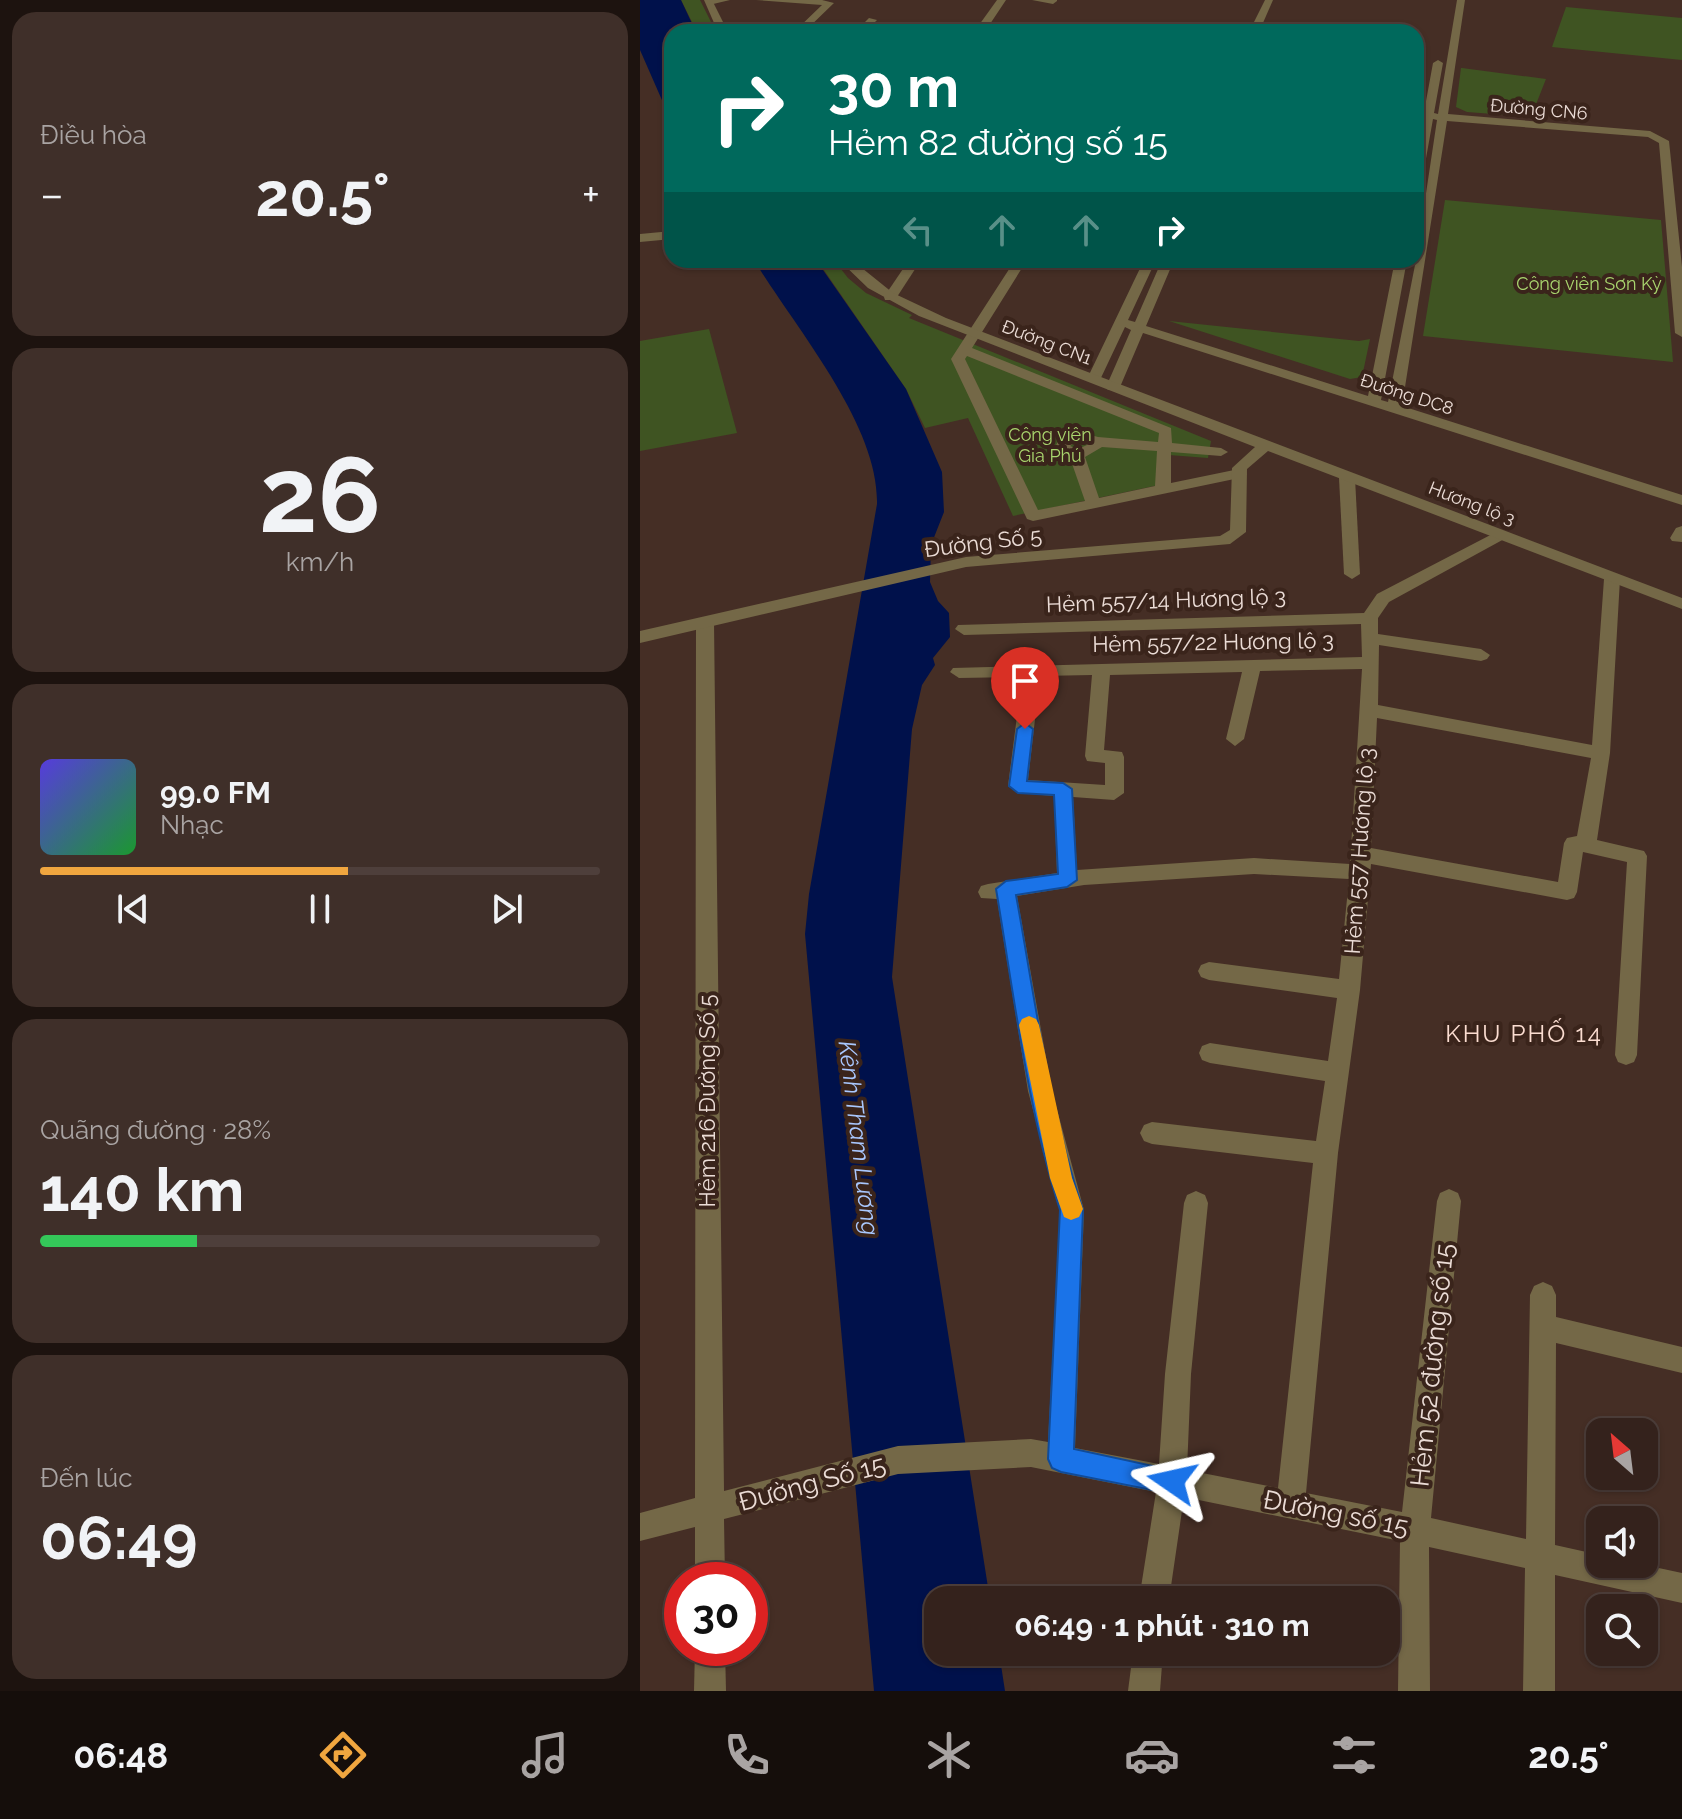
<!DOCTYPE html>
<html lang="vi">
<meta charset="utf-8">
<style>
:root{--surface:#34221c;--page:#3f2f29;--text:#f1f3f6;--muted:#a9a4a3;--line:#4e3f3b;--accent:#f0a63f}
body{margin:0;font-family:Raleway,sans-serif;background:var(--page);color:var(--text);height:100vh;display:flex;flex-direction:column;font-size:30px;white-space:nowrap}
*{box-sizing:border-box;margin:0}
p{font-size:26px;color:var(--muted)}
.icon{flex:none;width:44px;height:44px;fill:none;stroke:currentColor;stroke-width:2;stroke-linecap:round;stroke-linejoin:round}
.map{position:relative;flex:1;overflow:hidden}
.side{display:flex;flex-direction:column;gap:12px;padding:12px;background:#1d130f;width:640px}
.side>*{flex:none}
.guide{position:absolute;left:24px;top:24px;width:760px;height:244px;border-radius:24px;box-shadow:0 2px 6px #0004,0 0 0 2px var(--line);background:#00695c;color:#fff;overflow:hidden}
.needle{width:52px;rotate:332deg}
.fabs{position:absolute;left:946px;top:1418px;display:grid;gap:16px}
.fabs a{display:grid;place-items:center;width:72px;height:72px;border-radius:16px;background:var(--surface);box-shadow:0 2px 6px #0004,0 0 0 2px var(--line);font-size:40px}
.speed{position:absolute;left:24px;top:1562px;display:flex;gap:16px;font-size:40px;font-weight:700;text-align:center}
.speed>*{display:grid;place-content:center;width:104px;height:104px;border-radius:50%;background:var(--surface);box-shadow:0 2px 6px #0004,0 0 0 2px var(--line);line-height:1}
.speed .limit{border:12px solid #d22;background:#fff;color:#111}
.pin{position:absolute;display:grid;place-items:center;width:68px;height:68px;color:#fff;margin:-82px -34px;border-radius:50% 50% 50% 0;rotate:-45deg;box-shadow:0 0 8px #0007}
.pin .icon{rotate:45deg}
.me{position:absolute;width:88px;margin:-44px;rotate:281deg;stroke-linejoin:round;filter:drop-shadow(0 0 6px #0008)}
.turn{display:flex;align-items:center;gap:28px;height:168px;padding:0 32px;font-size:36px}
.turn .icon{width:104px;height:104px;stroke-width:2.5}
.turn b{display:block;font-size:56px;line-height:68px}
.lanes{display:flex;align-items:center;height:76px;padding:0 32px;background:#0003;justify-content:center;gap:40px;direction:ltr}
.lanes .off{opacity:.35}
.big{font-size:60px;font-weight:700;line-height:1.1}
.side .widget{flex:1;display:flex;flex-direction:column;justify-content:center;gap:12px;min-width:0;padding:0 28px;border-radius:24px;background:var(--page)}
.side .dial{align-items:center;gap:0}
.dial b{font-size:104px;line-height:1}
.song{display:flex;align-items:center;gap:24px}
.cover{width:96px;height:96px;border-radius:12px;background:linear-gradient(135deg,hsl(250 70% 55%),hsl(130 70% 35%))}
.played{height:8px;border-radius:4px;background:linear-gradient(90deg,var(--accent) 55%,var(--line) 55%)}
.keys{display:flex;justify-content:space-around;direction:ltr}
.heat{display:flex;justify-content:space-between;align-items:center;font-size:44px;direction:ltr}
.charge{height:12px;border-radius:6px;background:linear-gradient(90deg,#34c759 28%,var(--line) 0)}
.trip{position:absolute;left:284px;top:1586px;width:476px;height:80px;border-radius:24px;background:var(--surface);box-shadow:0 2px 6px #0004,0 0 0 2px var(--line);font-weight:700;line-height:80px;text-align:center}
.tab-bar{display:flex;height:128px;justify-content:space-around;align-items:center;background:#150e0b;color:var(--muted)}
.tab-bar .icon{width:56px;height:56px}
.tab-bar .active{color:var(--accent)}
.tab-bar b{font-size:36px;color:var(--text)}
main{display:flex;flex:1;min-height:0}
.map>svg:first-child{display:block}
.green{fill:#3f5422}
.water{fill:#00114b}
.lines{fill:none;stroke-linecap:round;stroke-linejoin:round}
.minor{fill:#746847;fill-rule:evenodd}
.tertiary{fill:#746847;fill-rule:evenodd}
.route{fill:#1a73e8;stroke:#114b97;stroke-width:2}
.slow{fill:#f59e0b}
.labels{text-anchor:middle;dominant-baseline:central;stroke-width:8;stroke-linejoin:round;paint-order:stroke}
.far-street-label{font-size:18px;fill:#ebdcd6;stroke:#3a241b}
.far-park-label{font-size:18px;fill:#a9d56e;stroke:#3a241b}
.street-label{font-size:22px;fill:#ebdcd6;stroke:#3a241b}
.neighbourhood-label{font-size:24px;letter-spacing:2px;fill:#fbddd1;stroke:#3a241b}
.water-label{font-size:24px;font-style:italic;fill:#a9c8ff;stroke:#3a241b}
.near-street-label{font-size:26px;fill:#ebdcd6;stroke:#3a241b}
</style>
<main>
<section class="side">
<div class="widget"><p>Điều hòa</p>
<div class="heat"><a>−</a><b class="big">20.5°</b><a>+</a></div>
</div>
<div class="widget dial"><b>26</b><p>km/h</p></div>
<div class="widget">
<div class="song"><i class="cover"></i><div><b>99.0 FM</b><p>Nhạc</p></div></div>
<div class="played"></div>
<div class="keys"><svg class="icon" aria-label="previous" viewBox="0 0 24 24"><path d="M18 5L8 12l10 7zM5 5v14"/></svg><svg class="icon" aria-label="pause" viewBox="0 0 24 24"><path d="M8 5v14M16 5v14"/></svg><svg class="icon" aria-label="next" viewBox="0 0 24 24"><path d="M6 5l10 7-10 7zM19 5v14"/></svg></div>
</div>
<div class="widget"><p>Quãng đường · 28%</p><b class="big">140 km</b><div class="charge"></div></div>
<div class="widget"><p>Đến lúc</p><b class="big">06:49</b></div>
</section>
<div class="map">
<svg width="1042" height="1691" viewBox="0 0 1042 1691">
<rect width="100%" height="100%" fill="#452e25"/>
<!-- green -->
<g class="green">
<path d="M41,0H60L76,32H57Z"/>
<path d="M926,7L1042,18V60L912,47Z"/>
<path d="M821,68H822L906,79L891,117L827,112L816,107Z"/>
<path d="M805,200L1021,220L1033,362L783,336Z"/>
<path d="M177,260H194L208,278L226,293L272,315L269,318L571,441L568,458L529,455L519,485L373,516L328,418L285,428L266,389Z"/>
<path d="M529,321L719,341L730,339L722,377L710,379Z"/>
<path d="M69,329L97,433L0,451V341Z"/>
</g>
<!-- water -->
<g class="water">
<path d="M0,0H41L56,32H32V123L0,50Z"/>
<path d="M114,260H176L266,389L302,472L304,512L291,545L290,582L298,601L309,613L310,637L293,658L295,665L282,685L272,729L252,977L350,1600H298V1652H359L365,1691H234L165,934L169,894L237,504C239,424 155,328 114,260Z"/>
</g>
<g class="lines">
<!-- minor -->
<g class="minor">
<path d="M66,0H90L69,5Z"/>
<path d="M116,0H182L194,3L164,32H154L182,5Z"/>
<path d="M357,0H366L348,27L386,32H334Z"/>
<path d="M392,0H417V1L413,4Z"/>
<path d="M625,0H633L619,32H609Z"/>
<path d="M817,0H825L808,114L1010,131L1029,141L1042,267V337L1035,333L1019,143L1008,137L807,121L762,406L1042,495V505L503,333L480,387L468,390L466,387L491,330L485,327L459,382L447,379L504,260H516L488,320L495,322L522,260H534L506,326L728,396L755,260H767L741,400L748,402L776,260L797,120L793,119L782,181L776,184V152L782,119L776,118V112H784L793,63L798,60L803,63L794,113L798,114Z"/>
<path d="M229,18L237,20L225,32H215Z"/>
<path d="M282,24L290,26L284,32H274Z"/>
<path d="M506,28L532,32H502Z"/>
<path d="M32,231V239L0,242V234Z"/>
<path d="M269,260H281L255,300H245L244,297Z"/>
<path d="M375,260H387L332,348L531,428L532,443L581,448L588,452L581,456L531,452V483L599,469L607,474L604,477L393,521L387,519L311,359ZM327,356L519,433L518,442L458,437L437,431L420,436L415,448L429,455L445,501L398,510L325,359ZM438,440L445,441L447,445L438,449L430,446ZM462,447L517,451L515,486L459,498L445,457Z"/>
<path d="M707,473L715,478L720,574L712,579L704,574L699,478Z"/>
<path d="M1042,526V542L1032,541L1030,538L1036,528Z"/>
<path d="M860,530L866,532V538L749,602L738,618V634L841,649L850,655L847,659L841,661L739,645L738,705L952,745L964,579L972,574L978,575L980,579L970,753L957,840L1004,851L1007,856L997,1055L994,1062L986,1065L978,1062L975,1055L987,862L943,852L937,892L934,898L927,900L731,864L720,990L698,1153L666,1493L762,1512L797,1201L800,1193L809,1189L818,1193L821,1201L791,1518L886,1539L890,1295L894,1286L903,1282L912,1286L916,1295V1317L1042,1347V1373L916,1343L915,1545L960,1555V1564H1000L1042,1573V1603L915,1575V1691H883L885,1568L789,1547L790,1691H758L760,1541L544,1497L529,1600H499L516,1492L391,1467L258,1474L84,1519L85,1580H55V1527L0,1541V1513L55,1498L56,622L59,618H71L74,622L84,1491L258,1446L391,1439L408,1442L420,1210L388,1091L357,899L341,898L338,892L341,886L348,884L417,873L414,796L378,793L368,786L382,677L319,678L310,672L313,668L722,657L721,624L324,635L315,629L318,625L724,613L737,594ZM722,669L710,864L614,858L437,870L433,797L474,800L484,793V757L482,752L464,750L470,675L602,672L586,739L595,746L604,739L620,671ZM452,675L445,756L447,761L465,763V785L388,780L400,676ZM737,718L951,758L937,836L927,838L924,843L918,882L731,848ZM614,874L709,879L699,979L569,962L561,965L558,971L561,977L569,980L697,998L688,1061L570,1043L562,1046L559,1053L562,1060L570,1063L685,1081L676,1141L512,1122L504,1125L500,1133L504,1141L512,1144L673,1163L638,1488L547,1470L551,1374L568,1203L565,1195L556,1191L547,1195L544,1203L525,1374L519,1464L435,1448L444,1210L412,1091L377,896L444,885Z"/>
<path d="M55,1648H85L86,1691H54Z"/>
<path d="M493,1652H523L520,1691H488Z"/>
</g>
<!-- tertiary -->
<g class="tertiary">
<path d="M64,0H72L88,32H78Z"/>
<path d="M199,260H212L253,293L306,318L1042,598V609L628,451L607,469L606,532L590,544L326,567L0,643V631L326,557L580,536L590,530L592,468L615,447L279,316L228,288Z"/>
</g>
</g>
<!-- route -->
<path class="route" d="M385,723L393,729L387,781L423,783L432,789L437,880L427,887L376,895C395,999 409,1109 443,1210L434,1449L541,1472L545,1481L541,1491L532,1494L421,1472L412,1468L408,1459L420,1210C387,1107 374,995 356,889L366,881L418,874L414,795L378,793L369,786L377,729Z"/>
<!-- slow -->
<path class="slow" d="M389,1016L396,1019L399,1025L432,1178L443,1209L439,1217L431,1220L424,1217L410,1178L379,1025L382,1019Z"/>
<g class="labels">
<!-- far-street labels -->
<g class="far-street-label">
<text transform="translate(899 109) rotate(5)">Đường CN6</text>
<text transform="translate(407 342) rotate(21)">Đường CN1</text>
<text transform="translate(767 394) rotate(18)">Đường DC8</text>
<text transform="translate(832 503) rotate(21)">Hương lộ 3</text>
</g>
<!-- far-park labels -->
<g class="far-park-label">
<text x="949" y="283">Công viên Sơn Kỳ</text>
<text x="410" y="434">Công viên<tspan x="410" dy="21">Gia Phú</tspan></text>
</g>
<!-- street labels -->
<g class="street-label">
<text transform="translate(343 542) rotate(-7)">Đường Số 5</text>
<text transform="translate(526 600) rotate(-2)">Hẻm 557/14 Hương lộ 3</text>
<text transform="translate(573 642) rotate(-1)">Hẻm 557/22 Hương lộ 3</text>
<text transform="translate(719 851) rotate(-86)">Hẻm 557 Hương lộ 3</text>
<text transform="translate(67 1101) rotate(-90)">Hẻm 216 Đường Số 5</text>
</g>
<!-- neighbourhood labels -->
<g class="neighbourhood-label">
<text x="884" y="1033">KHU PHỐ 14</text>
</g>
<!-- water labels -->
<g class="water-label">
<text transform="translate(219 1138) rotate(83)">Kênh Tham Lương</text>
</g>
<!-- near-street labels -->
<g class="near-street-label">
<text transform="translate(792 1365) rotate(-84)">Hẻm 52 đường số 15</text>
<text transform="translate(172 1483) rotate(-15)">Đường Số 15</text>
<text transform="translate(696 1513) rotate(11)">Đường số 15</text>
</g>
</g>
</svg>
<div class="fabs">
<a><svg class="needle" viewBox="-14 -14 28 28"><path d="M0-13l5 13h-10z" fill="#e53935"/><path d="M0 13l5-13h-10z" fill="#a9a4a3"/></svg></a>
<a><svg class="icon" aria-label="sound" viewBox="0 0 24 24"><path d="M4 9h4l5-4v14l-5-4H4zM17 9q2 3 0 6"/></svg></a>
<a><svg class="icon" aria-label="search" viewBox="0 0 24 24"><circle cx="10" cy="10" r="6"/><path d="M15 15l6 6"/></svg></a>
</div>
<div class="speed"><div class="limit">30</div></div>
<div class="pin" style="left:385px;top:729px;background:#d93025"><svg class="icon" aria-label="arrive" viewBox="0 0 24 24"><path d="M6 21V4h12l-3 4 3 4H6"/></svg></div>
<svg class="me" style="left:532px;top:1481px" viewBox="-20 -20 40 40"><path d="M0-17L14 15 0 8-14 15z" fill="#1a73e8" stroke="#fff" stroke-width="4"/></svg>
<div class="trip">06:49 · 1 phút · 310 m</div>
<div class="guide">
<div class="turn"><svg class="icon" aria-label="right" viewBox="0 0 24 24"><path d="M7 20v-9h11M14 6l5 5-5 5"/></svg><div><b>30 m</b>Hẻm 82 đường số 15</div></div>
<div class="lanes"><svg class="icon off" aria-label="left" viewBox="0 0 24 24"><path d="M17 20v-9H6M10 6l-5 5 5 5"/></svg><svg class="icon off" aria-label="ahead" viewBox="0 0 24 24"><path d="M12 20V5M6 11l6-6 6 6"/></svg><svg class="icon off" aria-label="ahead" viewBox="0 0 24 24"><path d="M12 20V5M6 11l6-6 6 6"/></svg><svg class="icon" aria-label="right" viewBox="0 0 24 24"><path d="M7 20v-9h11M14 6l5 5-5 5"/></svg></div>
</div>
</div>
</main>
<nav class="tab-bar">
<b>06:48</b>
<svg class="icon active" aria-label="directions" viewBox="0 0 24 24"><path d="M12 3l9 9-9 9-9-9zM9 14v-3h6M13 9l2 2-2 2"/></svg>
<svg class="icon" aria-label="music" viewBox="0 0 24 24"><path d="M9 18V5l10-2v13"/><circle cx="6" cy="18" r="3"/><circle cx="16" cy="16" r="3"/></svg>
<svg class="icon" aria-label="phone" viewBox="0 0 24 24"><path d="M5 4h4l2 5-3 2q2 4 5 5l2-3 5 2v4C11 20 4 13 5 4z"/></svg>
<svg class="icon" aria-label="climate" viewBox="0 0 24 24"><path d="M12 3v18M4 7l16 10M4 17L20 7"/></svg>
<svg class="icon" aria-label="car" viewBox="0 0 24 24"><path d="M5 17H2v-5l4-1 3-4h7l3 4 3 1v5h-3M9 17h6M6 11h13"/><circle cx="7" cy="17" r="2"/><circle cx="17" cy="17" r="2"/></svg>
<svg class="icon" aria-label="filters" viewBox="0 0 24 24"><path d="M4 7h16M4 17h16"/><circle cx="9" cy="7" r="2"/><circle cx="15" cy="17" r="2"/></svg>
<b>20.5°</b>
</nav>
